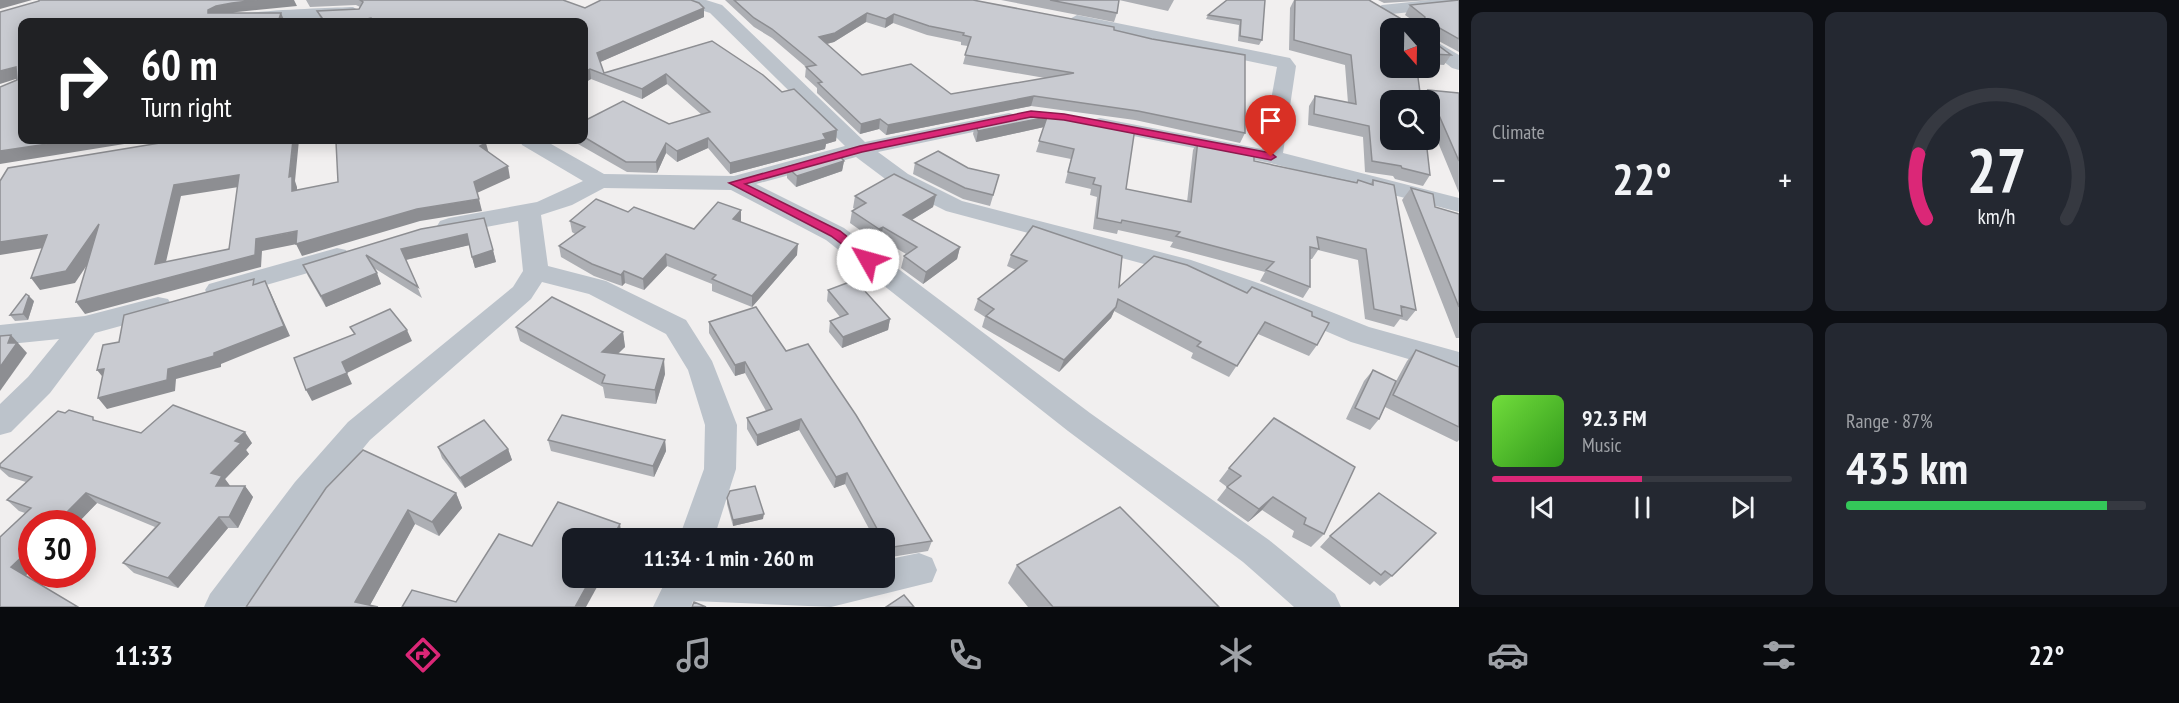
<!DOCTYPE html>
<meta charset="utf-8">
<style>
:root{--surface:#171b24;--page:#242831;--text:#f1f3f6;--muted:#9ea1a6;--line:#363941;--accent:#db2777}
body{margin:0;font-family:"PT Sans Narrow",sans-serif;background:var(--page);color:var(--text);height:100vh;display:flex;flex-direction:column;font-size:22px;white-space:nowrap}
*{box-sizing:border-box;margin:0}
p{font-size:20px;color:var(--muted)}
.icon{flex:none;width:33px;height:33px;fill:none;stroke:currentColor;stroke-width:2;stroke-linecap:round;stroke-linejoin:round}
.map{position:relative;flex:1;overflow:hidden}
.sheet{display:flex;flex-direction:column;gap:12px;padding:12px;background:#0d0f14;width:720px}
.sheet>*{flex:none}
.banner{position:absolute;left:18px;top:18px;width:570px;height:126px;border-radius:12px;box-shadow:0 3px 15px #0003;background:#202124;color:#fff;overflow:hidden}
.needle{width:39px;rotate:160deg}
.fabs{position:absolute;left:1380px;top:18px;display:grid;gap:12px}
.fabs a{display:grid;place-items:center;width:60px;height:60px;border-radius:12px;background:var(--surface);box-shadow:0 3px 15px #0003;font-size:30px}
.speed{position:absolute;left:18px;top:510px;display:flex;gap:12px;font-size:30px;font-weight:700;text-align:center}
.speed>*{display:grid;place-content:center;width:78px;height:78px;border-radius:50%;background:var(--surface);box-shadow:0 3px 15px #0003;line-height:1}
.speed .limit{border:9px solid #d22;background:#fff;color:#111}
.pin{position:absolute;display:grid;place-items:center;width:51px;height:51px;color:#fff;margin:-62px -26px;border-radius:50% 50% 50% 0;rotate:-45deg;box-shadow:0 0 6px #0007}
.pin .icon{rotate:45deg}
.me{position:absolute;width:66px;margin:-33px;rotate:308deg;stroke-linejoin:round;filter:drop-shadow(0 0 4px #0008)}
.turn{display:flex;align-items:center;gap:21px;height:126px;padding:0 24px;font-size:27px}
.turn .icon{width:78px;height:78px;stroke-width:2.5}
.turn b{display:block;font-size:42px;line-height:51px}
.big{font-size:45px;font-weight:800;line-height:1.1}
.sheet .tile{flex:1;display:flex;flex-direction:column;justify-content:center;gap:9px;min-width:0;padding:0 21px;border-radius:12px;background:var(--page)}
.sheet .dial{align-items:center;gap:0}
.dial svg{height:156px;overflow:visible;fill:none;stroke:var(--line);stroke-width:7;stroke-linecap:round;text-anchor:middle}
.dial text{fill:var(--text);stroke:none}
.song{display:flex;align-items:center;gap:18px}
.cover{width:72px;height:72px;border-radius:9px;background:linear-gradient(135deg,hsl(100 70% 55%),hsl(110 70% 35%))}
.played{height:6px;border-radius:3px;background:linear-gradient(90deg,var(--accent) 50%,var(--line) 50%)}
.keys{display:flex;justify-content:space-around;direction:ltr}
.heat{display:flex;justify-content:space-between;align-items:center;font-size:33px;direction:ltr}
.charge{height:9px;border-radius:4px;background:linear-gradient(90deg,#34c759 87%,var(--line) 0)}
.sheet .tiles{flex:1;display:grid;gap:12px;grid-template-columns:repeat(2,1fr)}
.trip{position:absolute;left:562px;top:528px;width:333px;height:60px;border-radius:12px;background:var(--surface);box-shadow:0 3px 15px #0003;font-weight:800;line-height:60px;text-align:center}
.menu{display:flex;height:96px;justify-content:space-around;align-items:center;background:#090b0e;color:var(--muted)}
.menu .icon{width:42px;height:42px}
.menu .on{color:var(--accent)}
.menu b{font-size:27px;color:var(--text)}
main{display:flex;flex:1;min-height:0}
.map>svg:first-child{display:block}
.lines{fill:none;stroke-linecap:round;stroke-linejoin:round}
.street{fill:#bcc3cb;fill-rule:evenodd}
.wall{fill:#adafb4;fill-rule:evenodd}
.shaded-wall{fill:#8d8e92}
.building{fill:#c9cbd1;stroke:#8d8e92;stroke-width:1.5;fill-rule:evenodd}
.route{fill:#db2777;stroke:#8e194d;stroke-width:1.5}
</style>
<main>
<div class="map">
<svg width="1459" height="607" viewBox="0 0 1459 607">
<rect width="100%" height="100%" fill="#f1efef"/>
<g class="lines">
<!-- street -->
<g class="street">
<path d="M681,0H706L722,5L865,142L1009,113L1016,115L1019,119L1016,123L878,152L908,174L962,201L1191,260L1264,285L1369,327L1459,352V374L1351,342L1246,297L1174,272L946,211L892,184L856,157L756,184L844,228L1090,413L1269,540L1335,594L1341,607H1294L1243,562L1068,431L826,240L731,190L604,188L572,205L541,215L548,266L606,281L686,320L712,361L737,425L736,469L714,538H679L704,469L705,425L688,370L666,334L589,294L542,282L531,299L370,440L319,502L245,607H204L210,594L295,482L348,422L513,287L523,271L518,221L449,234L440,231L437,226L440,221L449,218L537,202L583,181L522,145L520,140H544L604,174L734,176L845,146L710,13L683,4Z"/>
<path d="M1430,0H1459V7L1382,15L1374,10L1382,5Z"/>
<path d="M353,7L361,12L359,16L259,22H214C223,10 332,8 353,7Z"/>
<path d="M1077,15L1290,58L1296,66L1283,153L1459,198V212L1270,163L1093,128L1090,124L1093,120L1100,118L1262,149L1277,67L1071,24L1068,20Z"/>
<path d="M1430,38L1459,55V70L1452,68L1430,51Z"/>
<path d="M337,248L346,250L350,256L346,262L218,299L209,296L205,290L209,284Z"/>
<path d="M158,297L168,299L172,306L168,313L95,333L50,393L11,432L0,435V404L28,377L59,339L0,345V325L85,316Z"/>
<path d="M919,553L932,558L937,570L932,582L831,607L693,601L691,607H653L667,578H885V560Z"/>
</g>
</g>
<!-- wall -->
<g class="wall">
<path d="M306,0H563L585,8L704,17L600,62L604,73L712,41L782,92L837,130L836,141L826,144L825,149L730,174L708,148L677,162L666,153L657,173L627,172L571,140H584V121L669,124L702,115L667,84L642,99L591,79L584,83V22H322L317,11L359,9L360,7L356,5L310,7Z"/>
<path d="M725,0H973L1114,30L1245,133L1240,143L1135,120L1031,106L886,135L879,129L860,134L817,93V88L805,77L806,67L772,38L754,27ZM866,22L885,28L893,23L927,35L961,42V45L968,46L963,64L1045,78L951,94L862,75L827,44L834,42Z"/>
<path d="M1001,0H1119L1117,13L1114,22Z"/>
<path d="M1119,0H1174L1168,11Z"/>
<path d="M1227,0L1262,40L1259,45L1238,41L1239,25L1206,19L1208,15Z"/>
<path d="M1294,0H1369L1403,20H1412L1405,15L1410,5L1459,0V52L1435,39V43L1451,55L1444,65L1430,64V28H1390L1430,175L1423,186L1395,179L1393,176L1365,172L1363,137L1308,125L1309,106L1315,96L1348,103L1345,65L1289,50L1290,8Z"/>
<path d="M1378,0H1432L1384,3Z"/>
<path d="M1428,90L1459,93V193L1430,123V100H1421Z"/>
<path d="M1034,112L1126,189L1187,202L1193,150L1198,140L1246,154L1254,161L1356,182L1358,180L1370,184L1373,180L1416,310L1407,321L1400,319L1394,327L1365,319L1358,260L1318,250L1312,259H1310V287L1303,298L1260,281L1265,272L1170,247L1173,242L1118,230L1117,234L1093,229L1097,197L1090,195L1091,189L1065,183L1071,159L1036,152L1044,127L976,142L973,134L975,124Z"/>
<path d="M844,161L842,171L796,187L787,178V167Z"/>
<path d="M915,163L996,186L990,206L963,199L913,174Z"/>
<path d="M1411,188L1435,207L1459,214V338H1456L1402,200Z"/>
<path d="M936,195L933,207L912,220L960,247L957,259L923,284L901,268L904,256L906,254L881,239L877,242L850,223L852,211L855,209L853,208L855,196Z"/>
<path d="M741,210L740,222L797,255L752,307L712,291V284L667,266L644,290L625,283L622,286L594,276L561,257L559,246L575,234L572,232L570,221L628,212L694,229Z"/>
<path d="M484,218L496,262L475,268L469,245L406,260L422,298L374,268L381,284L326,307L308,276L303,265Z"/>
<path d="M1011,255L1119,287L1247,293L1317,345L1309,356L1258,334L1229,377L1191,358L1193,353L1114,311L1111,318L1059,372L982,327L985,317L974,310L978,299L1016,270L1007,266Z"/>
<path d="M828,290L890,319L888,330L842,348L829,332L830,321L840,317L827,301Z"/>
<path d="M34,301L28,320L15,321L10,315Z"/>
<path d="M709,322L786,351L932,541L928,551L885,558V538H874L845,484L834,488L799,430L757,446L747,429V418L766,411L745,373L735,376L709,333Z"/>
<path d="M516,327L623,332L625,347L618,354L665,374L656,404L605,398L603,387L520,341Z"/>
<path d="M1416,350L1459,367V440L1457,442L1385,407L1379,419L1370,430L1346,419L1364,381L1373,370L1395,383L1407,361Z"/>
<path d="M1274,418L1324,534L1311,547L1292,537L1294,531L1262,510L1248,522L1217,500L1227,487L1219,481L1229,468Z"/>
<path d="M96,421L141,433L252,443L246,450L249,454L225,479L230,486H245L253,497L238,528H228L178,588L134,573L123,563L155,527L97,503L25,576L0,607L25,513L19,511L7,500L26,482L9,477L0,469V464Z"/>
<path d="M548,440H665L666,451L654,477L551,451Z"/>
<path d="M438,447L508,449L512,460L465,488L442,458Z"/>
<path d="M363,450L456,493L462,508L439,536L415,524L370,605L246,607Z"/>
<path d="M1379,493L1392,576L1380,586L1374,581L1370,585L1320,547L1330,536Z"/>
<path d="M727,498L763,519L733,526L727,504Z"/>
<path d="M1017,565L1219,607H1028L1008,583Z"/>
</g>
<!-- shaded-wall -->
<g class="shaded-wall">
<path d="M0,0H32L0,9Z"/>
<path d="M257,0H294L297,6L237,12L221,16L208,13V10L216,6L232,3Z"/>
<path d="M704,8V17L598,63L597,53Z"/>
<path d="M281,13L285,22H278Z"/>
<path d="M867,13L866,22L834,42L818,46L819,37Z"/>
<path d="M894,14L893,23L885,28L886,19Z"/>
<path d="M371,18L372,22H354Z"/>
<path d="M16,67L22,77L0,84V71Z"/>
<path d="M590,69L591,79L584,83V72Z"/>
<path d="M666,74L667,84L642,99V89Z"/>
<path d="M1034,96L1031,106L886,135L888,125Z"/>
<path d="M1047,117L1044,127L976,142L978,131Z"/>
<path d="M880,119L879,129L860,134L861,124Z"/>
<path d="M837,130L836,141L826,144L825,149L730,174V163Z"/>
<path d="M708,138V148L677,162V151Z"/>
<path d="M74,140H149L0,164V151Z"/>
<path d="M293,140H299L295,181L297,187V202L292,191L289,177Z"/>
<path d="M486,143L489,154L480,146Z"/>
<path d="M666,143V153L657,173L656,162Z"/>
<path d="M844,161L842,171L796,187L797,176Z"/>
<path d="M508,166L510,178L477,193L474,182Z"/>
<path d="M239,175L245,186L181,196L163,275L155,264L174,185Z"/>
<path d="M936,195L933,207L900,227L903,215Z"/>
<path d="M479,199L482,211L420,221L302,256L296,244L302,243L262,251L261,267L85,314L76,302L256,239L417,209Z"/>
<path d="M741,210V221L733,231V219Z"/>
<path d="M99,224L107,235L75,283L40,290L31,278Z"/>
<path d="M883,227L881,239L877,242L879,229Z"/>
<path d="M467,234L470,245L405,260L401,249Z"/>
<path d="M47,235L56,246L0,255V242Z"/>
<path d="M798,244L797,255L752,307V296Z"/>
<path d="M960,247L957,259L923,284L926,272Z"/>
<path d="M493,250L496,262L475,268L472,257Z"/>
<path d="M666,254L667,266L644,290L643,279Z"/>
<path d="M624,271L625,283L622,286L621,275Z"/>
<path d="M377,273L381,284L326,307L321,296Z"/>
<path d="M265,281L270,291L290,336L221,364V367L176,379L175,391L107,409L98,398L168,369L214,353Z"/>
<path d="M29,296L34,301L28,320L23,314Z"/>
<path d="M1116,307L1111,318L1059,372L1064,360Z"/>
<path d="M890,319L888,330L842,348L843,337Z"/>
<path d="M407,330L412,341L347,373L352,384L312,401L306,390L342,362Z"/>
<path d="M623,332L625,347L604,366L602,352Z"/>
<path d="M11,335L27,353L0,391V367Z"/>
<path d="M664,359L665,374L656,404L655,390Z"/>
<path d="M745,362V373L735,376V365Z"/>
<path d="M104,369L106,381L97,370Z"/>
<path d="M801,419L799,430L757,446V435Z"/>
<path d="M245,432L252,443L246,450L249,454L225,479L231,487L216,486L211,473L235,441Z"/>
<path d="M665,440L666,451L654,477L653,466Z"/>
<path d="M508,449L512,460L465,488L460,478Z"/>
<path d="M847,473L845,484L834,488L836,477Z"/>
<path d="M245,486L253,497L238,528L229,517Z"/>
<path d="M86,493L97,503L77,524H55Z"/>
<path d="M456,493L462,508L439,536L432,522Z"/>
<path d="M1273,497L1262,510L1248,522L1259,509Z"/>
<path d="M408,510L415,524L369,607L355,602Z"/>
<path d="M764,514L763,519L733,526V520Z"/>
<path d="M219,517L228,528L178,588L168,578Z"/>
<path d="M620,524L622,538H612Z"/>
<path d="M32,547V570L24,577L11,567Z"/>
<path d="M591,578H602L586,607H575Z"/>
</g>
<!-- building -->
<g class="building">
<path d="M39,0H257L232,3L216,6L208,10V13H281L278,22H22V140H74L0,151V87L17,80L16,67L0,71V12L39,1Z"/>
<path d="M360,0H563L585,8L601,0H691L699,3L704,8L597,53L604,73L712,41L763,75L782,92L794,89L837,130L823,134L826,139L730,163L708,138L677,151L666,143L656,162H626L584,137V121L623,101L669,124L710,112L666,74L642,89L590,69L584,72V22H377L371,18L354,22H325L317,11L359,9L363,2Z"/>
<path d="M734,0H973L1114,27V30L1152,39L1245,55V133L1138,111L1034,96L888,125L880,119L861,124L818,83L822,82L806,67L816,65L772,29L754,18ZM867,13L886,19L894,14L929,26L964,33L963,35L971,37L965,55L1074,73L951,94L911,64L862,75L819,37L835,33Z"/>
<path d="M1050,0H1119L1117,13Z"/>
<path d="M1227,0H1265L1262,40L1240,36L1241,20L1208,15Z"/>
<path d="M1295,0H1369L1403,20L1424,21L1425,17L1410,5L1459,0V39L1436,26L1435,43L1451,55L1430,54V28H1390V68H1415L1417,70L1421,100H1390V140H1426L1430,175L1402,168L1401,166L1372,161L1369,126L1314,114L1315,96L1356,104L1351,55L1294,40Z"/>
<path d="M1428,90L1459,93V161Z"/>
<path d="M1034,112L1135,128L1126,189L1191,202L1198,140L1246,149V154L1254,156V161L1357,183L1358,180L1373,185V180L1394,185L1416,310L1401,306L1402,316L1374,309L1366,249L1317,237L1319,249L1310,247V287L1266,270L1274,262L1176,236L1180,232L1122,220L1121,223L1097,218L1101,186L1093,184L1095,178L1068,172L1074,149L1039,141L1047,117L978,131L975,124Z"/>
<path d="M178,140H293L289,177L292,176V191L338,182L336,142L351,140H482L486,143L480,146L508,166L474,182L479,199L417,209L296,244L297,231L256,239L255,255L76,302L99,224L66,271L31,278L47,235L0,242V181L8,168ZM239,175L229,249L155,264L174,185Z"/>
<path d="M938,151L968,168L999,175L993,195L965,188L915,163Z"/>
<path d="M838,154L844,161L797,176L787,167Z"/>
<path d="M894,174L936,195L903,215L960,247L926,272L904,256L917,247L883,227L879,229L852,211L866,203L855,196Z"/>
<path d="M1411,188L1433,194L1435,207L1459,214V307Z"/>
<path d="M596,199L628,212L634,207L694,229L718,202L741,210L733,219L798,244L752,296L712,279L716,275L666,254L643,279L624,271L621,275L592,264L559,246L585,227L570,221Z"/>
<path d="M484,218L493,250L472,257L467,234L401,249L418,287L366,255L377,273L321,296L303,265L421,229Z"/>
<path d="M1033,226L1122,256L1119,287L1154,256L1187,265L1247,293L1252,287L1312,312V316L1329,323L1317,345L1265,322L1237,366L1197,346L1201,342L1118,299L1116,307L1064,360L986,316L994,309L978,299L1027,261L1011,255Z"/>
<path d="M254,279L253,285L265,281L284,326L214,353V356L168,369L167,380L98,398L104,369L97,370L103,345L119,342L124,315Z"/>
<path d="M855,280L890,319L843,337L830,321L848,314L828,290Z"/>
<path d="M26,294L29,296L23,314L10,315Z"/>
<path d="M552,297L623,332L602,352L664,359L655,390L602,383L605,375L516,327Z"/>
<path d="M756,307L786,351L808,344L856,415L932,541L887,548L885,544V538H882L847,473L836,477L801,419L757,435L747,418L772,409L745,362L735,365L709,322Z"/>
<path d="M390,309L407,330L342,362L347,373L306,390L294,358L355,334L350,327Z"/>
<path d="M11,335L8,343H17L0,367V336Z"/>
<path d="M1416,350L1459,367V427L1393,395Z"/>
<path d="M1373,370L1396,381L1379,419L1355,408Z"/>
<path d="M173,405L245,432L235,441L241,443L211,473L222,476L216,486H245L229,517H219L168,578L123,563L160,523L86,493L55,524H32V547L11,567L78,607H0V537L31,508L7,500L32,477L0,467V464L58,411L65,413L69,410L93,417V420L141,433Z"/>
<path d="M562,415L665,440L653,466L548,440Z"/>
<path d="M1274,418L1355,467L1324,534L1304,524L1306,518L1273,497L1259,509L1227,487L1241,476L1229,468Z"/>
<path d="M484,420L508,449L460,478L438,447Z"/>
<path d="M363,450L456,493L432,522L408,510L355,602L378,607H246L326,488Z"/>
<path d="M755,486L764,514L733,520L727,498L730,491Z"/>
<path d="M1379,493L1436,533L1392,576L1385,571L1381,575L1330,536Z"/>
<path d="M558,502L620,524L612,538H573V578H591L575,607H402L412,590L456,602L499,534L532,546Z"/>
<path d="M1120,507L1219,607H1053L1017,565Z"/>
<path d="M904,595L914,607H886Z"/>
<path d="M694,602L706,607H692Z"/>
</g>
<!-- route -->
<path class="route" d="M1031,111L1064,114L1271,153L1276,157L1271,160L1064,120L1031,117L862,152L745,184L840,231L873,257V263L868,264L831,236L729,183L860,146Z"/>
</svg>
<div class="fabs">
<a><svg class="needle" viewBox="-14 -14 28 28"><path d="M0-13l5 13h-10z" fill="#e53935"/><path d="M0 13l5-13h-10z" fill="#9ea1a6"/></svg></a>
<a><svg class="icon" aria-label="search" viewBox="0 0 24 24"><circle cx="10" cy="10" r="6"/><path d="M15 15l6 6"/></svg></a>
</div>
<div class="speed"><div class="limit">30</div></div>
<div class="pin" style="left:1271px;top:157px;background:#d93025"><svg class="icon" aria-label="arrive" viewBox="0 0 24 24"><path d="M6 21V4h12l-3 4 3 4H6"/></svg></div>
<svg class="me" style="left:868px;top:260px" viewBox="-20 -20 40 40"><circle r="19" fill="#fff"/><path d="M0-13L10 11 0 6-10 11z" fill="#db2777"/></svg>
<div class="trip">11:34 · 1 min · 260 m</div>
<div class="banner">
<div class="turn"><svg class="icon" aria-label="right" viewBox="0 0 24 24"><path d="M7 20v-9h11M14 6l5 5-5 5"/></svg><div><b>60 m</b>Turn right</div></div>
</div>
</div>
<section class="sheet">
<div class="tiles">
<div class="tile"><p>Climate</p>
<div class="heat"><a>−</a><b class="big">22°</b><a>+</a></div>
</div>
<div class="tile dial"><svg viewBox="0 0 100 80">
<path d="M14 69A42 42 0 1 1 86 69"/>
<path d="M14 69A42 42 0 0 1 10 36" stroke="#db2777"/>
<text x="50" y="56" font-size="32" font-weight="700">27</text>
<text x="50" y="72" font-size="11">km/h</text>
</svg></div>
<div class="tile">
<div class="song"><i class="cover"></i><div><b>92.3 FM</b><p>Music</p></div></div>
<div class="played"></div>
<div class="keys"><svg class="icon" aria-label="previous" viewBox="0 0 24 24"><path d="M18 5L8 12l10 7zM5 5v14"/></svg><svg class="icon" aria-label="pause" viewBox="0 0 24 24"><path d="M8 5v14M16 5v14"/></svg><svg class="icon" aria-label="next" viewBox="0 0 24 24"><path d="M6 5l10 7-10 7zM19 5v14"/></svg></div>
</div>
<div class="tile"><p>Range · 87%</p><b class="big">435 km</b><div class="charge"></div></div>
</div>
</section>
</main>
<nav class="menu">
<b>11:33</b>
<svg class="icon on" aria-label="directions" viewBox="0 0 24 24"><path d="M12 3l9 9-9 9-9-9zM9 14v-3h6M13 9l2 2-2 2"/></svg>
<svg class="icon" aria-label="music" viewBox="0 0 24 24"><path d="M9 18V5l10-2v13"/><circle cx="6" cy="18" r="3"/><circle cx="16" cy="16" r="3"/></svg>
<svg class="icon" aria-label="phone" viewBox="0 0 24 24"><path d="M5 4h4l2 5-3 2q2 4 5 5l2-3 5 2v4C11 20 4 13 5 4z"/></svg>
<svg class="icon" aria-label="climate" viewBox="0 0 24 24"><path d="M12 3v18M4 7l16 10M4 17L20 7"/></svg>
<svg class="icon" aria-label="car" viewBox="0 0 24 24"><path d="M5 17H2v-5l4-1 3-4h7l3 4 3 1v5h-3M9 17h6M6 11h13"/><circle cx="7" cy="17" r="2"/><circle cx="17" cy="17" r="2"/></svg>
<svg class="icon" aria-label="filters" viewBox="0 0 24 24"><path d="M4 7h16M4 17h16"/><circle cx="9" cy="7" r="2"/><circle cx="15" cy="17" r="2"/></svg>
<b>22°</b>
</nav>
